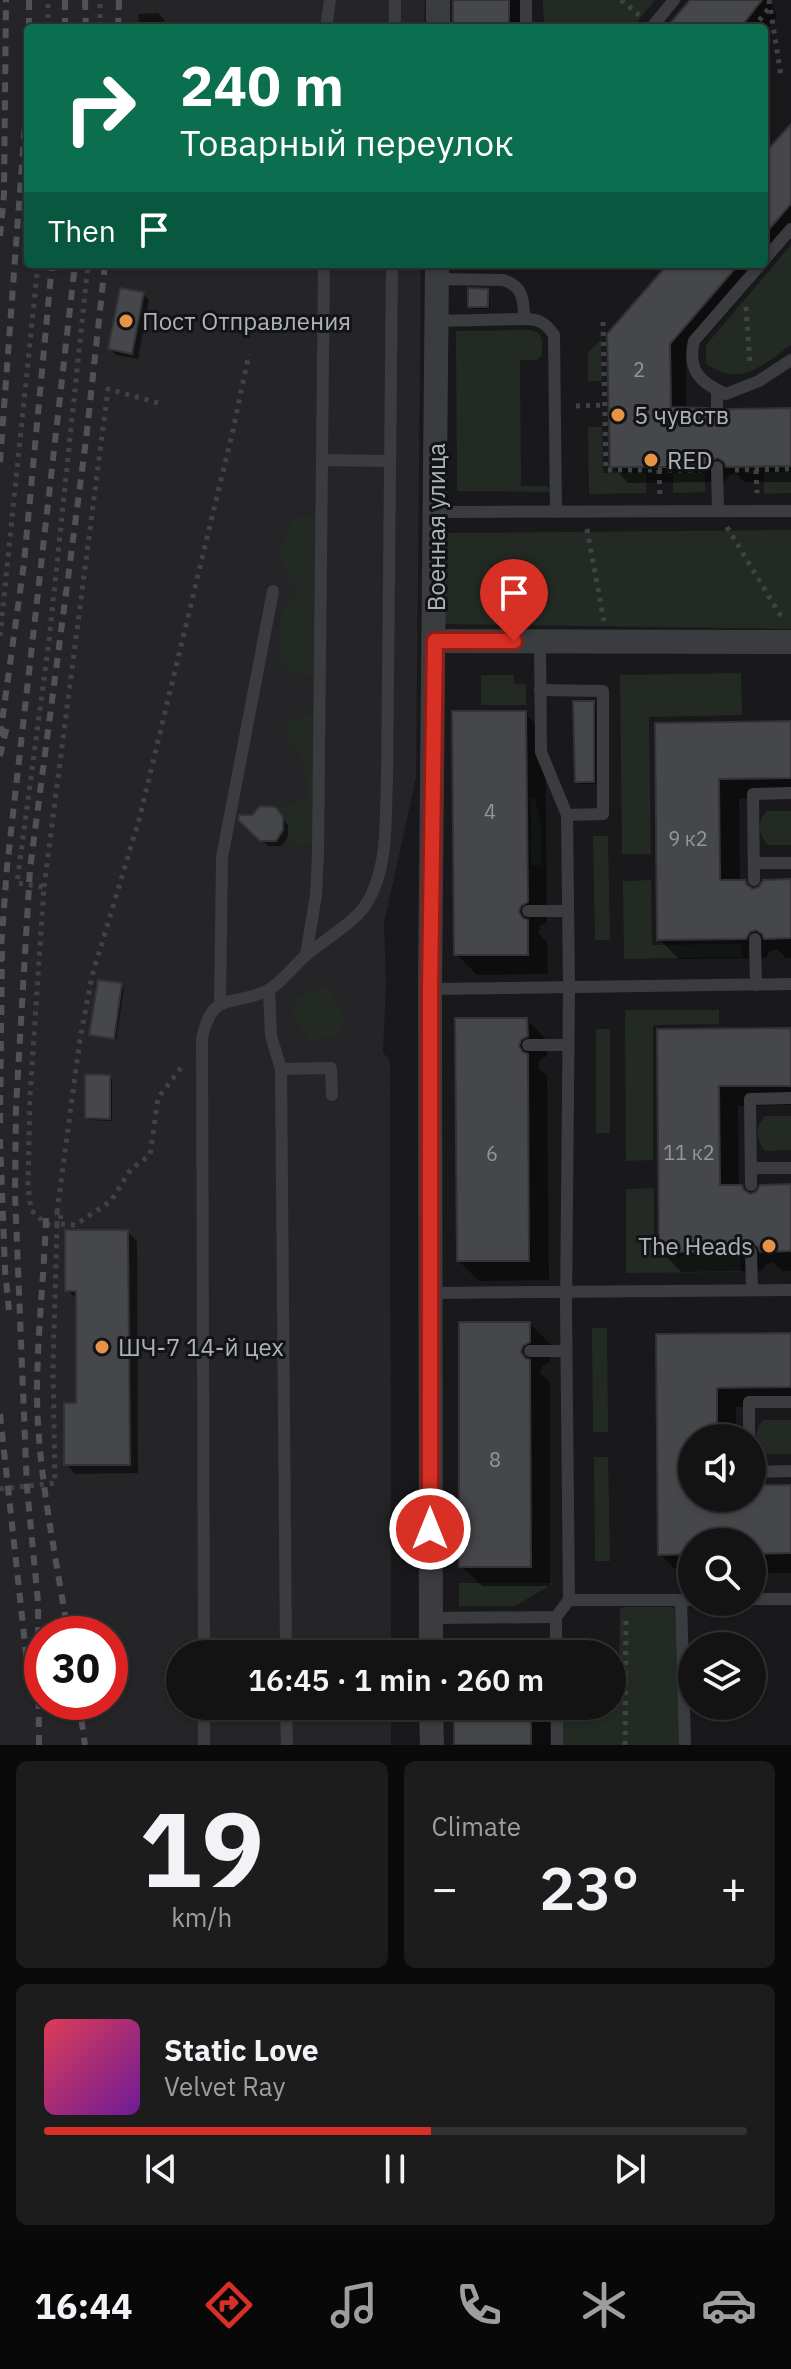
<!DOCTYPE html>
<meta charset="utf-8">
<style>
:root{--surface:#131314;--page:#1c1c1d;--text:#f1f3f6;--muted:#9d9ea0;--line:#323234;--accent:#d93025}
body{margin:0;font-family:"IBM Plex Sans",sans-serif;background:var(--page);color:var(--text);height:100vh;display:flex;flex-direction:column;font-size:30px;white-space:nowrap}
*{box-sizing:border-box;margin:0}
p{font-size:26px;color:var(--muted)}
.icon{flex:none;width:44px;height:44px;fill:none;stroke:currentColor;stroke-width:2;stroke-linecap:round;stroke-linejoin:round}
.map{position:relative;height:1745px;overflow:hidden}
.details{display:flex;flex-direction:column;gap:16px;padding:16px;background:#0a0a0b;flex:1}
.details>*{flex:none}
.banner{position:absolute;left:24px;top:24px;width:744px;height:244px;border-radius:8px;box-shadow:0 2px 6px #0004,0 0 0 2px var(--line);background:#0b6e4f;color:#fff;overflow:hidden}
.tools{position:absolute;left:678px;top:1424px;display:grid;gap:16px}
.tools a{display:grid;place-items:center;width:88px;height:88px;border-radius:50%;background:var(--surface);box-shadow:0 2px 6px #0004,0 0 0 2px var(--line);font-size:40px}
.speed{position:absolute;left:24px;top:1616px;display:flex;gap:16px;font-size:40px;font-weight:700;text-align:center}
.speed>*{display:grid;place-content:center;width:104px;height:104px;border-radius:50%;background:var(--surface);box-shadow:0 2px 6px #0004,0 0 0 2px var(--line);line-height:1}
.speed .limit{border:12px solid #d22;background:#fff;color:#111}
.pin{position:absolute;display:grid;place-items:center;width:68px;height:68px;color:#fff;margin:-82px -34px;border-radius:50% 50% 50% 0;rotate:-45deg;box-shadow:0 0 8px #0007}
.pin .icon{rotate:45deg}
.me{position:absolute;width:88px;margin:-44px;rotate:0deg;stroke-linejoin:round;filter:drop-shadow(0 0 6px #0008)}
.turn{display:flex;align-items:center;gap:28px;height:168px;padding:0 24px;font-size:36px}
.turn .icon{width:104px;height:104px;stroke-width:2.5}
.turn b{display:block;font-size:56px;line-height:68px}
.then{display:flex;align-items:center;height:76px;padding:0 24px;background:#0003;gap:16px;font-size:30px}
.big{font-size:60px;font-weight:600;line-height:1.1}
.details .widget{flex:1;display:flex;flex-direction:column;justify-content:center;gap:12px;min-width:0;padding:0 28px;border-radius:12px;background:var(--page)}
.details .dial{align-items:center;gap:0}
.dial b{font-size:104px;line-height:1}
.song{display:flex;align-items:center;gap:24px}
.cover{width:96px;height:96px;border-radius:12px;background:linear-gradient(135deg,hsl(350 70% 55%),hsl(280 70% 35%))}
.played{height:8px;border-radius:4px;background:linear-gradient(90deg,var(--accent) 55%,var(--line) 55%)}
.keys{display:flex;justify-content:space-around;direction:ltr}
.heat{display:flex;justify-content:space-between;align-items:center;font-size:44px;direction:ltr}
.details .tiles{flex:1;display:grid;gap:16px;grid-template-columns:1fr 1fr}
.widget:last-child{grid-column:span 2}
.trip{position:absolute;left:166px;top:1640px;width:460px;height:80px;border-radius:40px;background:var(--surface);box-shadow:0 2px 6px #0004,0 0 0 2px var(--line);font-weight:600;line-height:80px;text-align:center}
.tabs{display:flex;height:128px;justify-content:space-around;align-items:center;background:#080808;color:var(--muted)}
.tabs .icon{width:56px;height:56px}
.tabs .selected{color:var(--accent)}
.tabs b{font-size:36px;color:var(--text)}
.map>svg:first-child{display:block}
.built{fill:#252527;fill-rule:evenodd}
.green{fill:#232a23}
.shadow{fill:#0007}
.building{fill:#46474a;stroke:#333336;stroke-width:2}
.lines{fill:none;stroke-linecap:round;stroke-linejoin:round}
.path{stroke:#404346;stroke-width:5;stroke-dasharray:4 6;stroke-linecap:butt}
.service{stroke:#3a3c3f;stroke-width:12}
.minor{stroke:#3a3c3f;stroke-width:24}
.rail{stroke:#4f5256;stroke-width:6;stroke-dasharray:10 8;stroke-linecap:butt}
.route-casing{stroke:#8d1f18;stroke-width:20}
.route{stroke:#d93025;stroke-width:14}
.poi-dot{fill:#e69346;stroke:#141416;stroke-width:3}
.labels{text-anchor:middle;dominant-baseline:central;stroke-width:6;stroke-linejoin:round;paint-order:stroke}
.number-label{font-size:20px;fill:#92979d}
.poi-label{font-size:24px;fill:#acb2b9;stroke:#141416;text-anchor:start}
.street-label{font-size:24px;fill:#acb2b9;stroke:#141416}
</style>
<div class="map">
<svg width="791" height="1745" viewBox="0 0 791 1745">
<rect width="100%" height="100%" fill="#19191b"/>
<!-- built -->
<path class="built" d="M0,0H425L424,28H28V264H421L416,778L384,923L386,982L383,1052L390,1061L391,1654H180V1706H391V1745H0ZM42,1634H110V1702H42Z"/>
<!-- green -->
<g class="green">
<path d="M543,0H655L632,28H544Z"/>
<path d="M791,245V345C762,366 740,387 706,364V345Z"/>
<path d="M531,330L539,333L542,340V355L537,360H520L521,486H547L552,492L457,491L456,331Z"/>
<path d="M601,339L602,381H588V353Z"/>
<path d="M588,427H602L603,473H646V493L589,494Z"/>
<path d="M764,472H791V493L764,494Z"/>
<path d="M673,473H705V492L673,493Z"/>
<path d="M315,515L326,800L318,838L307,845L298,846L286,834V817L279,809L309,796L302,757L289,742L286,722L315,713L314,678L282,667L279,649L281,613L301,590L288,578L279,552L293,518Z"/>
<path d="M791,530V629L443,624V533Z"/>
<path d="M741,673L742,715L649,717L651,854H622L620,675Z"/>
<path d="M481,675H514V684H526V705H481Z"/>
<path d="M531,798H535L541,822V865H531Z"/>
<path d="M767,811H791V845H768C758,834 756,823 767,811Z"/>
<path d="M593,836H608L610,940H595Z"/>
<path d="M651,880L652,945L742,944V957L624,959L623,881Z"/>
<path d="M328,986L344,1017L338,1036L310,1040L291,1014L296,997Z"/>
<path d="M625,1010H719V1024L653,1025V1160L626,1161Z"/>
<rect x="596" y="1029" width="14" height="104"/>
<path d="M765,1116H791V1150L765,1151C756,1139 754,1128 765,1116Z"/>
<path d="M654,1188V1257L740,1256L741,1272L626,1273V1189Z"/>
<path d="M592,1328H607L608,1432H593Z"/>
<path d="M763,1420H791V1454H764C754,1442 753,1432 763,1420Z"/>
<path d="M594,1457H608L610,1561H595Z"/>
<path d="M459,1583H554L515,1606H459Z"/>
<path d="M671,1607L675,1609L680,1745H563L562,1706H612V1697L619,1696L620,1609L623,1607Z"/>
</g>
<!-- shadow -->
<g class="shadow">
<rect x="455" y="0" width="70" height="28"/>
<path d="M692,0H770L777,17L764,33V28H669Z"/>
<path d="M158,13L164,19L165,28H139L138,14Z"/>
<path d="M791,127V239L686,361V410H707L717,420L791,411V482H744L736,473L728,476L724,482L628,483L612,466L670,264H764V157Z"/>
<path d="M487,291L489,293L490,309H473L470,306Z"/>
<path d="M143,294L149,300L138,359L116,355L110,349Z"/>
<path d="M593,703L596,705V784H579L577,781Z"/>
<path d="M525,713L545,733L547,922L540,926L538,933L547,942L548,974L477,975L456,954Z"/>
<path d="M791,723V798L739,799L740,882H744L753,891L791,881V958H786L777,949L770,951L766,958L679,959L659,939L657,725Z"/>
<path d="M281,816L288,825V836L282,846H268L240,820Z"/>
<path d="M121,985L124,988L116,1040L94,1037L91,1034Z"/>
<path d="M457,1020H527L547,1040V1056L540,1060L538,1067L547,1076L549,1280L479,1281L459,1261Z"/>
<path d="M791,1030V1105L738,1106L739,1187L750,1196L791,1186V1271H782L773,1262L766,1264L762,1271L681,1272L661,1251L659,1031Z"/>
<path d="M109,1077L112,1079V1121L89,1120L87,1117Z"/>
<path d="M127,1232L137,1241L138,1473L75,1474L66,1464L78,1405V1300L67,1290Z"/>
<path d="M461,1324H530L550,1344V1362L542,1366L540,1373L550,1382V1586H482L461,1566Z"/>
<path d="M791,1335V1407H736V1438H692V1498H752V1487H791V1573H752V1542H692V1574H680L660,1554L658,1336Z"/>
<path d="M456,1651H530L533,1654H456Z"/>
<rect x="456" y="1706" width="94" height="39"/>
</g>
<!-- building -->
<g class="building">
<rect x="453" y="0" width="56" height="28"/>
<path d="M690,0H762L740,28H666Z"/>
<path d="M791,124V204L764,235V154Z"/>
<path d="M668,264H739L670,344L671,407L708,408L710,414L716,418L722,416L726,409L791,408V466L726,467L724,462L718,458L712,460L708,467H610L607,334Z"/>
<path d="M120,288L144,292L132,354L108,349Z"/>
<path d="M468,288L488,289V307H468Z"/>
<path d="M573,701H594V782H575Z"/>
<path d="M452,711H526L528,902L521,906L519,912L523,918L528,920V955H454Z"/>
<path d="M791,721V778L719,779L720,880H745L747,885L753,889L759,887L763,880L791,879V938L764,939L762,934L756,930L750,932L746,939L657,940L655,723Z"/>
<path d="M260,806L276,807L283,817V830L276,841H260L238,820L239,815H252Z"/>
<path d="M98,980L122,983L114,1039L89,1035Z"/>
<path d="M455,1018H527L528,1036L521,1040L519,1046L523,1052L528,1054L529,1261H457Z"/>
<path d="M791,1028V1086H719L720,1185H742L744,1190L750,1194L756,1192L760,1185L791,1184V1251L760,1252L758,1247L752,1243L746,1245L742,1252H659L657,1029Z"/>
<path d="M85,1074L110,1075V1119L85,1118Z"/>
<path d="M65,1230H128L130,1465H64V1403H76V1291H65Z"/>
<path d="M459,1322H530V1342L523,1346L521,1352L525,1358L530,1360L531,1567H459Z"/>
<path d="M791,1333V1387L717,1388V1438H692V1498H752V1485H791V1553L752,1554V1542H692V1554L658,1555L656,1334Z"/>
<rect x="454" y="1706" width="77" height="39"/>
</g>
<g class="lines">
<!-- path -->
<g class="path">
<path d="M621,0L639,15"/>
<path d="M769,0L781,76"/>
<path d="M48,28V0"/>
<path d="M100,28V0"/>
<path d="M753,28L770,7"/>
<path d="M746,307L750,365"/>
<path d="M603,322L606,470H701"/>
<path d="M576,406L605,405"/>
<path d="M659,470L660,497"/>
<path d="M735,470L791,469"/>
<path d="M756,470L757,493"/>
<path d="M727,527L782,618"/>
<path d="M587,529L604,621"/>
<path d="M0,636L38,264"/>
<path d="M44,887L108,389L162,404"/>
<path d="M57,1212L80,1039L92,976L139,820L233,430L249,354"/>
<path d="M57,1225V1212H61L60,1224L75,1225L111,1201L131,1169L150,1155L158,1098L183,1065"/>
<path d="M0,1489L55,1483L53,1369L57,1225L46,1224L31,1210L28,1185L30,1096L44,887L17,883L49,641L88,264"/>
<path d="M625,1745L626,1615"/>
</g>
<!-- service -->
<g class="service">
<path d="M326,28L330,0"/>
<path d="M395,28V0"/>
<path d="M526,28V0"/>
<path d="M651,28L674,0"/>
<path d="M764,260L791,229"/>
<path d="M761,264L694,341C687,370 700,383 726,394L759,381L791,360"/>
<path d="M437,279L503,280C523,286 524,300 524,319C539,319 546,323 554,335L556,512"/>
<path d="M437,321L524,319"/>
<path d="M717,409V390"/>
<path d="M322,460L390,461"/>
<path d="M717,467L718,511"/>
<path d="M436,512L791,511"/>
<path d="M540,690L603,691V814L567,815"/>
<path d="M754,863H791"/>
<path d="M754,880L753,794L791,793"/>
<path d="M528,911H568"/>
<path d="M755,939L756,985"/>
<path d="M306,955L316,895L318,852L324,264"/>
<path d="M430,989L791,984"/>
<path d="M269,990L271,1036L281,1069L286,1654"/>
<path d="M220,1003L222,857L273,591"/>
<path d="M528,1045H568"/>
<path d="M281,1069L331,1068L332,1095"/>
<path d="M751,1168H791"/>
<path d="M751,1185L750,1099L791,1098"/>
<path d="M751,1252L752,1290"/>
<path d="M429,1293L791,1290"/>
<path d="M530,1351H566"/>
<path d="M749,1438V1402H791"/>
<path d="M752,1472L791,1471"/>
<path d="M752,1599H791"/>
<path d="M569,1600H692"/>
<path d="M681,1600L685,1745"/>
<path d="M556,1617V1654"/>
<path d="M431,1618L556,1617L569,1600L566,1307L569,987L567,815L541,752L540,641"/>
<path d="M204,1654L202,1039C212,988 234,1008 268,990C281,983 293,967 304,957C322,941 352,924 365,906C389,870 385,821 387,781L392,264"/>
<path d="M204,1706V1745"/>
<path d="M286,1706L287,1745"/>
<path d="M557,1706V1745"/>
</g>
<!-- minor -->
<g class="minor">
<path d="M438,28V0"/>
<path d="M435,641L791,642"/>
<path d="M431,1654L430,989L437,264"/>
<path d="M431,1706L432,1745"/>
</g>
<!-- rail -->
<g class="rail">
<path d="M65,0V28"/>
<path d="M85,0L86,28"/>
<path d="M29,28V0"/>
<path d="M118,28L119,0"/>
<path d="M0,236L4,195L6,0"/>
<path d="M0,462L28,83"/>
<path d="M0,736L24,563L52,264"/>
<path d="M0,756L7,726"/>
<path d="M0,962L7,867L75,264"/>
<path d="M0,1123L2,950"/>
<path d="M0,1139L5,1270L9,1310"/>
<path d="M46,1218C44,1277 37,1336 37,1396C38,1475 56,1556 68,1634"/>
<path d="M0,1414L29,1681"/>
<path d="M79,1702L85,1745"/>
<path d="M39,1745L38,1602L27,1488L15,1195L16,1106L30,869L86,440L105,264"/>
</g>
</g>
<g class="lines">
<!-- route casing -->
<g class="route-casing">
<path id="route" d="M430,1529V989L435,641H514"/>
</g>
<!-- route -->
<use href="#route" class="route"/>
</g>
<!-- markers -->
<g class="poi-dot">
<circle cx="126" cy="321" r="8"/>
<circle cx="618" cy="415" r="8"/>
<circle cx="651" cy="460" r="8"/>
<circle cx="769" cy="1246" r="8"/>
<circle cx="102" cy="1347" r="8"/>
</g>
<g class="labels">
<!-- number labels -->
<g class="number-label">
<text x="639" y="369">2</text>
<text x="490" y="811">4</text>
<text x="688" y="838">9 к2</text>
<text x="689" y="1152">11 к2</text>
<text x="492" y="1153">6</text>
<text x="495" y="1459">8</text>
</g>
<!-- poi labels -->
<g class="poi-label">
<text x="142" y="321">Пост Отправления</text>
<text x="634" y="415">5 чувств</text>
<text x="667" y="460">RED</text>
<text x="753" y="1246" text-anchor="end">The Heads</text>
<text x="118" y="1347">ШЧ-7 14-й цех</text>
</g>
<!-- street labels -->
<g class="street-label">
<text transform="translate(436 527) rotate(-90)">Военная улица</text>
</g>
</g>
</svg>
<div class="tools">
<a><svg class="icon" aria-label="sound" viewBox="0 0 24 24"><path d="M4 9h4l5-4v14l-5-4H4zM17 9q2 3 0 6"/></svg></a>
<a><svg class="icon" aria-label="search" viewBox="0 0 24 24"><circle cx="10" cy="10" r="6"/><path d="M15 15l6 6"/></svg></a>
<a><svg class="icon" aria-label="layers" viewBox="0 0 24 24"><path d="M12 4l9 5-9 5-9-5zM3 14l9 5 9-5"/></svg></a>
</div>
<div class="speed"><div class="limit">30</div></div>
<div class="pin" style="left:514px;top:641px;background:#d93025"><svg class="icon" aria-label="arrive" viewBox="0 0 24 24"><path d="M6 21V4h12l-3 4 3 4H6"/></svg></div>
<svg class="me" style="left:430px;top:1529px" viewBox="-20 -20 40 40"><circle r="17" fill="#d93025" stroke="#fff" stroke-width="3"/><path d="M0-11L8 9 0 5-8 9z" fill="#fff"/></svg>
<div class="trip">16:45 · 1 min · 260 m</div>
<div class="banner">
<div class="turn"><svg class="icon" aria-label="right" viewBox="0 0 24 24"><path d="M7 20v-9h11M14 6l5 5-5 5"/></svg><div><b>240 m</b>Товарный переулок</div></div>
<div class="then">Then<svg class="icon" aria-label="arrive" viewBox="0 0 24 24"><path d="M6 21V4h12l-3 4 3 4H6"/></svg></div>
</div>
</div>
<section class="details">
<div class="tiles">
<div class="widget dial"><b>19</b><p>km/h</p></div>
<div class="widget"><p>Climate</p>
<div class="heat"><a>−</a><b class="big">23°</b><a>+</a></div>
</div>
<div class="widget">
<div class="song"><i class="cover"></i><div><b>Static Love</b><p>Velvet Ray</p></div></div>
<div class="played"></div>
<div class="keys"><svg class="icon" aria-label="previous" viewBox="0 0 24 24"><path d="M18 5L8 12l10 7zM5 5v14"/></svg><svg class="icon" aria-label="pause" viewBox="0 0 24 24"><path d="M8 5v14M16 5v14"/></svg><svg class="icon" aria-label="next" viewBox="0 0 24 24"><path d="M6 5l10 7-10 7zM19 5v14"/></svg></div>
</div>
</div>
</section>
<nav class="tabs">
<b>16:44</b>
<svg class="icon selected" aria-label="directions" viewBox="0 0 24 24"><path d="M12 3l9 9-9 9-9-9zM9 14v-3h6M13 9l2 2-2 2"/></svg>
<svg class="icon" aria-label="music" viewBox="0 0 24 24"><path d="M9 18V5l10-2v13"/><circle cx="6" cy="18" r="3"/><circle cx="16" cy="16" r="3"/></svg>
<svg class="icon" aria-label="phone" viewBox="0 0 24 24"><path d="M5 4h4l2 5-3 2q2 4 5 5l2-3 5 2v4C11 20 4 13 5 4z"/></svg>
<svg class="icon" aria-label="climate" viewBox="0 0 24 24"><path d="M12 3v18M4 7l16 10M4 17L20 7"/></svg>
<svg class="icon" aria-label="car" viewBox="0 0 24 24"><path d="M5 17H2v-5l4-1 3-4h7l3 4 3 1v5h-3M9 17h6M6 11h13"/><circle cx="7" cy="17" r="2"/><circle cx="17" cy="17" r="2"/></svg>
</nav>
